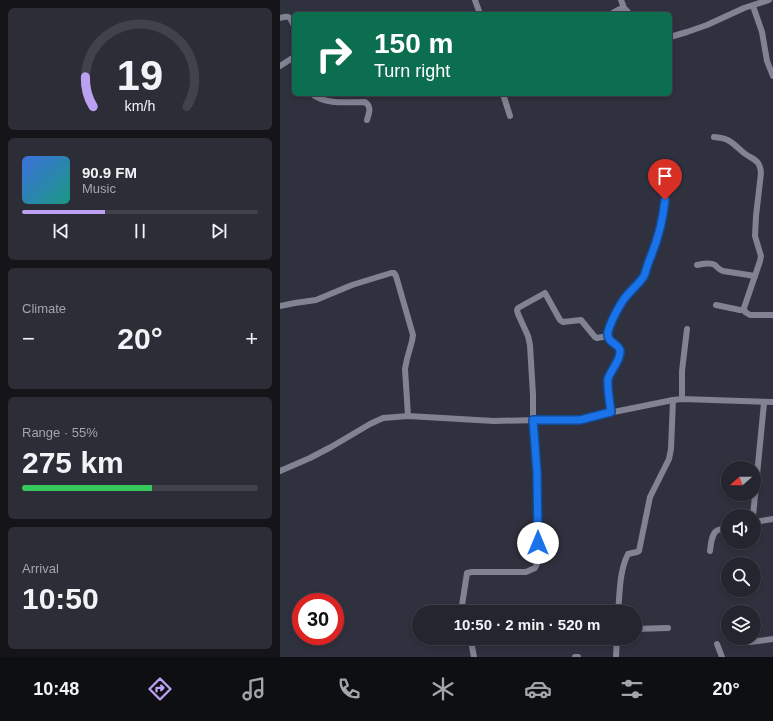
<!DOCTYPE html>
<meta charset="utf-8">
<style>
:root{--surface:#24252e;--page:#2c2d36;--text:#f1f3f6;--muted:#a3a5aa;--line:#41424a;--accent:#bca0f2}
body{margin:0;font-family:Helvetica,sans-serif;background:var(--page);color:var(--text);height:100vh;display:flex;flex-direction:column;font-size:15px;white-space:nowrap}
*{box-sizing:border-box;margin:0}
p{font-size:13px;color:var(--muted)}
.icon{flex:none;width:22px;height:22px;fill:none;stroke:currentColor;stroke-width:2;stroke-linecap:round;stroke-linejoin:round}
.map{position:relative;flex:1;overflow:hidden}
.details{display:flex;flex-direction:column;gap:8px;padding:8px;background:#141419;width:280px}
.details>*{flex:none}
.top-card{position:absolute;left:12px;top:12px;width:380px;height:84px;border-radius:6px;box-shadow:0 2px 6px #0003,0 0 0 1px var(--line);background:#0b6e4f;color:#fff;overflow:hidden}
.needle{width:26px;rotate:249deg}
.buttons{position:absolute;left:441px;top:461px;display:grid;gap:8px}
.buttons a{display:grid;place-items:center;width:40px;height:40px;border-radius:50%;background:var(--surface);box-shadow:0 2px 6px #0003,0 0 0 1px var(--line);font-size:20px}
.speed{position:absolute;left:12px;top:593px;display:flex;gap:8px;font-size:20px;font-weight:700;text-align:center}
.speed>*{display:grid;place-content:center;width:52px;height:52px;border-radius:50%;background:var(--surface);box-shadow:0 2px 6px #0003,0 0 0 1px var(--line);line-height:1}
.speed .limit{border:6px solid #d22;background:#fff;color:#111}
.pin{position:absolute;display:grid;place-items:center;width:34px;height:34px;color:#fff;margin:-41px -17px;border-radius:50% 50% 50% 0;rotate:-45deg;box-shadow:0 0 4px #0007}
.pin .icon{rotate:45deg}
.me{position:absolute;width:44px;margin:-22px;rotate:0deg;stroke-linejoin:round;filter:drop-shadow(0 0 3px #0008)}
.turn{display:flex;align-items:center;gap:14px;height:84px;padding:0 16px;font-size:18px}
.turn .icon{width:52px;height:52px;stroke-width:2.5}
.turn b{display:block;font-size:28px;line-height:34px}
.big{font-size:30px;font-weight:600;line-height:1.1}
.details .widget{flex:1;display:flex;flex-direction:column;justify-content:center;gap:6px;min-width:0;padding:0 14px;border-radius:6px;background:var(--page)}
.details .dial{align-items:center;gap:0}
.dial svg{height:104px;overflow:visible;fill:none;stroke:var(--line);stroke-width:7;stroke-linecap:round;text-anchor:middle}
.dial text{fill:var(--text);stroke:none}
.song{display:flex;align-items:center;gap:12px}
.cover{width:48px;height:48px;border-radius:6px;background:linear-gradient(135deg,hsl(220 70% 55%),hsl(170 70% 35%))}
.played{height:4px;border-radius:2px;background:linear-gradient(90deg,var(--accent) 35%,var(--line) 35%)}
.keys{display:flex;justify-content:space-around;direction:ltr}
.heat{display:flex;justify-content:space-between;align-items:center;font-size:22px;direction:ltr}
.charge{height:6px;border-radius:3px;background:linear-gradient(90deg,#34c759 55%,var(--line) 0)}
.trip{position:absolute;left:132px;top:605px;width:230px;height:40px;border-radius:20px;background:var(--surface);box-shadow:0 2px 6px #0003,0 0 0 1px var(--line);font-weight:600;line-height:40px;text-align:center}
.menu{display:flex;height:64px;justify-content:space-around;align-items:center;background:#0e0f12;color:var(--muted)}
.menu .icon{width:28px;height:28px}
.menu .on{color:var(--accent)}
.menu b{font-size:18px;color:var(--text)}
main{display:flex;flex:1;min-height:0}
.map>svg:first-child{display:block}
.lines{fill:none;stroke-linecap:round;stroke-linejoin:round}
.minor{stroke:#818292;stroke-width:6}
.route-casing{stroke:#114b97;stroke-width:10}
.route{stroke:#1a73e8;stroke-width:7}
</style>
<main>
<section class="details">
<div class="widget dial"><svg viewBox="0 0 100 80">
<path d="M14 69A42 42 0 1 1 86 69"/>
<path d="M14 69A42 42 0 0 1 8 46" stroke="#bca0f2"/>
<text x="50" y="56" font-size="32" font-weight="700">19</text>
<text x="50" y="72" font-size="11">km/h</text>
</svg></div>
<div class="widget">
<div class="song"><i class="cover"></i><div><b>90.9 FM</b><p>Music</p></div></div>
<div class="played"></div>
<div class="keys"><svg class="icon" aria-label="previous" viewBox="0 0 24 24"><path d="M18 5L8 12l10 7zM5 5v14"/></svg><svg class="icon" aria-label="pause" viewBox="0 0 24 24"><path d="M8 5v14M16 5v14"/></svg><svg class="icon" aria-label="next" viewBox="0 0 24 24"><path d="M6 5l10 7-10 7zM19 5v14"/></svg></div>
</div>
<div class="widget"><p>Climate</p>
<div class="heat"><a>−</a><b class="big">20°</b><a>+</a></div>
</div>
<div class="widget"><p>Range · 55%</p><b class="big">275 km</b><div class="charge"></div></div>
<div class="widget"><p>Arrival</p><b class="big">10:50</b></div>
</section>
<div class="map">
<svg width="493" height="657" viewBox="0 0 493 657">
<rect width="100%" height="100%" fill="#30313e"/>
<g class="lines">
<!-- minor -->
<g class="minor">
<path d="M195,0L200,14"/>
<path d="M341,0L344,8"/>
<path d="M473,6L482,32L487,61L493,76"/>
<path d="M331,14C338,10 344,4 349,14"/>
<path d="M0,18C10,15 10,17 14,26"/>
<path d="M390,37L407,32L427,25L464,8L489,0"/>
<path d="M0,66L14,57"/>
<path d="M32,94C45,105 69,102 85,102C92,107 89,113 87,120"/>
<path d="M223,94L230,116"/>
<path d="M434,137C450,138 452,143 464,153C473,160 480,159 481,173L476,216L475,236L481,256L480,261L464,308L465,312L470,315H493"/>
<path d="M417,265C422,264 430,262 435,265C438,268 439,270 443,271L475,276"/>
<path d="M436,305L460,310H464"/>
<path d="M0,306L15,303L36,300L72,285L111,273H114L116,276L133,335L132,341L127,359L125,369L128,416"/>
<path d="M402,399V371L407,329"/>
<path d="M331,412L328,381L337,362L340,351L339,348L330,340L328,336V332L331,324L344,299L364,275L374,249L383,217L385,191"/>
<path d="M0,471L30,458L51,447L90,424L103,418L128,416L214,421L299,419L393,400L402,399L493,402"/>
<path d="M473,516L484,403"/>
<path d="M474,522L493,519"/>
<path d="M430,551C431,545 431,533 438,530C441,529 445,528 448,528"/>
<path d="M181,612L187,573L192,572H246L255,568L257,564L258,500L257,472L253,420V395L250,345L248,336L238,314L237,310L238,308L265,293L280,320L283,322L301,320L315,337L317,338L328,336"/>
<path d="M338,612C340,593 339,572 348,554L357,552L359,551L370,497L389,459L391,449L393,400"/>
<path d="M355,629L388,628"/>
<path d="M184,638L191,641L194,657"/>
<path d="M470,642L493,639"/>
<path d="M437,644L442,657"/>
<path d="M295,657H298"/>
<path d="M336,657L337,638"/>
</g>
</g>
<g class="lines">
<!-- route casing -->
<g class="route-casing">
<path id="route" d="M258,543L257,472L253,420H300L331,412C330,404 327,387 328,379C330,371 341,360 340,351C340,344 326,343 328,332C330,323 339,306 344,299C350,291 359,284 364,276C366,271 367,266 369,261C377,242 383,221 385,200"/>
</g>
<!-- route -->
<use href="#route" class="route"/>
</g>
</svg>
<div class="buttons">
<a><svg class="needle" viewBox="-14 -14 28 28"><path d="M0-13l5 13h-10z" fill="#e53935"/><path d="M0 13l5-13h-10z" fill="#a3a5aa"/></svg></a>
<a><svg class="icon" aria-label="sound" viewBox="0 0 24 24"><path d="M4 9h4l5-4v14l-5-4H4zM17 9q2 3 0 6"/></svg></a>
<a><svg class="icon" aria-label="search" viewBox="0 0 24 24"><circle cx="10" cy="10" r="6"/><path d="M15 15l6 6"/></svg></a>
<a><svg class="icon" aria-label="layers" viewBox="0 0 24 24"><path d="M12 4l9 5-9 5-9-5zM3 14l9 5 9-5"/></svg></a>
</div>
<div class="speed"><div class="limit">30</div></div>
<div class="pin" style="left:385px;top:200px;background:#d93025"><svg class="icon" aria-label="arrive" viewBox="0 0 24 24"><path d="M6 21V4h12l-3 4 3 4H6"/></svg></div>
<svg class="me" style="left:258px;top:543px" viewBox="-20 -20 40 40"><circle r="19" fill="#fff"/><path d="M0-13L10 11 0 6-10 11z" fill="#1a73e8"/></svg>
<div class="trip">10:50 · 2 min · 520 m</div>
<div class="top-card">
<div class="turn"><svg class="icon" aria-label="right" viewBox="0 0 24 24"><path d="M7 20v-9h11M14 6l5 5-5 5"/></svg><div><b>150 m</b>Turn right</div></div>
</div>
</div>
</main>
<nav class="menu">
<b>10:48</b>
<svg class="icon on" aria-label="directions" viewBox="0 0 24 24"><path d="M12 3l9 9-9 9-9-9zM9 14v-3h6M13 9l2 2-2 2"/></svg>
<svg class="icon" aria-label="music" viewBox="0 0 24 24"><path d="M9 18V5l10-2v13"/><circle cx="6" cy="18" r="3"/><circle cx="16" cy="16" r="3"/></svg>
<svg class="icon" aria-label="phone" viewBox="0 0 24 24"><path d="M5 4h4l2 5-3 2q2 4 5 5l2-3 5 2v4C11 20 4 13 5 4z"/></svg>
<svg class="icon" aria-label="climate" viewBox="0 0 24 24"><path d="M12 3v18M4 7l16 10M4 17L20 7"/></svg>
<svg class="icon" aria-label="car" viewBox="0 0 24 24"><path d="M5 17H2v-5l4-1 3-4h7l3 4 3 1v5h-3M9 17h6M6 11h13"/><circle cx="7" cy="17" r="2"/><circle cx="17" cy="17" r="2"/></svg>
<svg class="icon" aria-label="filters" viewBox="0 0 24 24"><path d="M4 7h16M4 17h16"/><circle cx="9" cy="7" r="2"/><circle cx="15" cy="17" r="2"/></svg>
<b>20°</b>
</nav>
